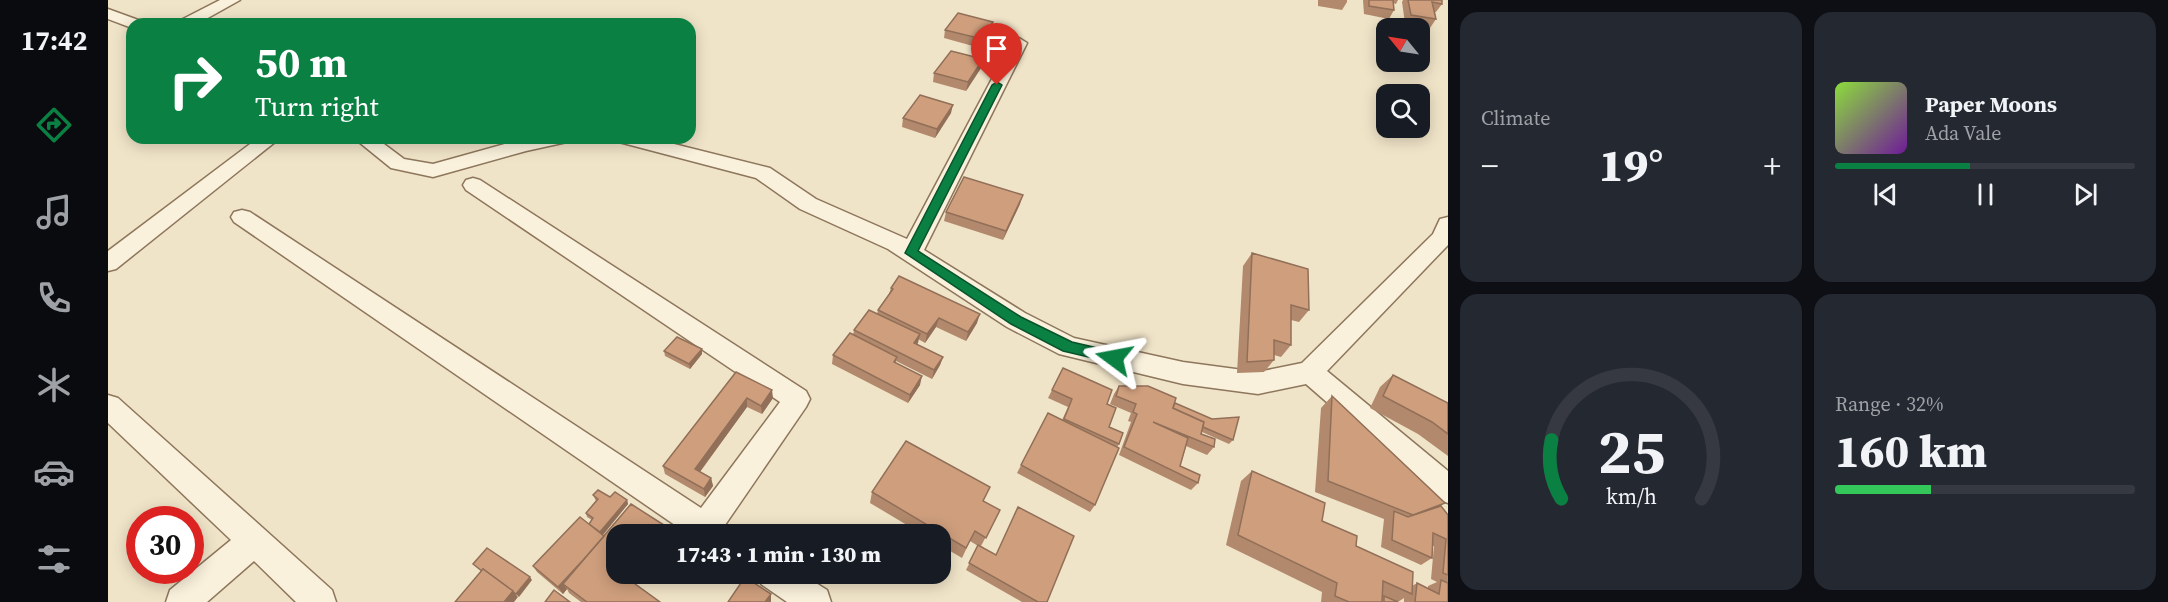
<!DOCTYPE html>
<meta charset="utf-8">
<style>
:root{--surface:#171b24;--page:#242831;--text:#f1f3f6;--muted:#9ea1a6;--line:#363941;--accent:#0b8043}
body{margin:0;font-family:"Source Serif 4",serif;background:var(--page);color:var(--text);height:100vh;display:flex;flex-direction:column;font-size:22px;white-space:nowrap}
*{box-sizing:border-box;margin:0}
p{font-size:20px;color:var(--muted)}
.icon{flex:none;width:33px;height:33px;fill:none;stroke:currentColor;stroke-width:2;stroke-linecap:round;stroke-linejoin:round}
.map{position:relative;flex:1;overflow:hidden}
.panel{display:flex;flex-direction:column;gap:12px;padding:12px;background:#0d0f14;width:720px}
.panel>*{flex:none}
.top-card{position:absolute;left:18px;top:18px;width:570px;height:126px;border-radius:18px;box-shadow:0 3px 15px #0003;background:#0b8043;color:#fff;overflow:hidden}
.needle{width:39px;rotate:300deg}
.controls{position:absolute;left:1268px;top:18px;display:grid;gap:12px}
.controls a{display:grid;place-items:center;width:54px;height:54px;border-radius:12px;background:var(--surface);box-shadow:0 3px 15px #0003;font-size:30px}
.speed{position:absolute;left:18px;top:506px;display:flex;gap:12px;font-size:30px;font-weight:700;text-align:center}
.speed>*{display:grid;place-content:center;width:78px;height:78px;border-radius:50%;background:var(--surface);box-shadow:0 3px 15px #0003;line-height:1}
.speed .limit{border:9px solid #d22;background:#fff;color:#111}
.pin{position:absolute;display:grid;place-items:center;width:51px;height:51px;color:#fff;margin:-62px -26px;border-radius:50% 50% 50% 0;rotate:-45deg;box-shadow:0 0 6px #0007}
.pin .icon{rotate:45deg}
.me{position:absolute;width:66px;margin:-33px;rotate:283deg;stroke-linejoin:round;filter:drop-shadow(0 0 4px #0008)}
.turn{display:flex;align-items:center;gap:21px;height:126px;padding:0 30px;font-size:27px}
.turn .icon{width:78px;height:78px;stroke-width:2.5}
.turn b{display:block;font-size:42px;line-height:51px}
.big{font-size:45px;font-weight:800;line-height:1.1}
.panel .tile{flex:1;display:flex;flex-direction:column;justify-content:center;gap:9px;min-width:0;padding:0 21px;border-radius:18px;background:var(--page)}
.panel .dial{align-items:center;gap:0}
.dial svg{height:156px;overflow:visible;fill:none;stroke:var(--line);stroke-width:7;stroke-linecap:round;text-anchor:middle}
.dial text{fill:var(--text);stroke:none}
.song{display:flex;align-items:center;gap:18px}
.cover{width:72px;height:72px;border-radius:9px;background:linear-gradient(135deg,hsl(90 70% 55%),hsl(280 70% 35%))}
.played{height:6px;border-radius:3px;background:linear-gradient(90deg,var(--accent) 45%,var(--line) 45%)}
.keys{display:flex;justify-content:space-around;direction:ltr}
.heat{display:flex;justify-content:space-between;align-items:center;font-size:33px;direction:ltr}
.charge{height:9px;border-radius:4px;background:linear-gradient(90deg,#34c759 32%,var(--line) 0)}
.panel .tiles{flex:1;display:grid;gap:12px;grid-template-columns:repeat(2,1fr)}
.trip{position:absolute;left:498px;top:524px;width:345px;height:60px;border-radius:18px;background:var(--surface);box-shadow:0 3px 15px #0003;font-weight:800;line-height:60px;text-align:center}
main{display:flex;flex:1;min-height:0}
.dock{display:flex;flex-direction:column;width:108px;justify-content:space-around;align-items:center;background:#090b0e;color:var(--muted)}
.dock .icon{width:42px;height:42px}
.dock .on{color:var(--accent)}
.dock b{font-size:27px;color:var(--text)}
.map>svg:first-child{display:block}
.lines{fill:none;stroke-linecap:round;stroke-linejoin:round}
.street-casing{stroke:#8d765c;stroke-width:3}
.street{fill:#faf1dc;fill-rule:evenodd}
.wall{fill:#b2896c}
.shaded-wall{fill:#916f58}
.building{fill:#cf9f7d;stroke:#916f58;stroke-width:1.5}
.route{fill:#0b8043;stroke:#07532c;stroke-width:1.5}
</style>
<main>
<nav class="dock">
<b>17:42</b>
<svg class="icon on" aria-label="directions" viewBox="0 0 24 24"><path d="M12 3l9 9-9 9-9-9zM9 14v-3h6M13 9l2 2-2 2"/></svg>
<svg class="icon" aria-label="music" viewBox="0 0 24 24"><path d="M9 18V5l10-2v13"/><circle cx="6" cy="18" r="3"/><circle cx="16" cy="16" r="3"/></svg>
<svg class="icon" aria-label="phone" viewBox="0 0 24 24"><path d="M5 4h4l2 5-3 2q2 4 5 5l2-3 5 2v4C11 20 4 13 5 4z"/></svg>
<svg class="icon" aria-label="climate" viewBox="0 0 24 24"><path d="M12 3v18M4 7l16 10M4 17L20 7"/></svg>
<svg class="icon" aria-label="car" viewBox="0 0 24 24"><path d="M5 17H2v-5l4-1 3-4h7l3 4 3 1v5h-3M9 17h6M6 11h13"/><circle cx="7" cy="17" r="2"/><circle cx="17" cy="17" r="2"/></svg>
<svg class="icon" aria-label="filters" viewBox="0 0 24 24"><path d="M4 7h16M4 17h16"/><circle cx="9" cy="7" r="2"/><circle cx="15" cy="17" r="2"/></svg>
</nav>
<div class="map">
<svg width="1340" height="602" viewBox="0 0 1340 602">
<rect width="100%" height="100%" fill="#f0e4c8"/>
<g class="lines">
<!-- street casing -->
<g class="street-casing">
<g id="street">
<path d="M112,0H132L89,24H69L71,21Z"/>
<path d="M0,9L33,21L35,24H24V28L0,19Z"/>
<path d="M911,38L919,43L816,250L917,313L966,338L1075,362L1150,372L1194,363L1325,234L1332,219L1340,217V245L1219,371L1340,471V503L1330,499L1198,384L1150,394L1075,384L951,354L899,327L780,249L692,209L648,178L511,142L508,138H542L662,168L708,199L799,239L903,43Z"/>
<path d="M150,138H172L8,269L0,271V251Z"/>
<path d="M246,138H268L296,159L325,164L415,139L462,138L459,142L418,151L325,177L283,168Z"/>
<path d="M365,178L372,180L698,391L702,399L698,407L617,525L621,534H580L126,222L123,217L126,212L134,210L142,212L593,508L672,402L358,190L355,185L358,180Z"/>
<path d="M0,395L10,398L224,590L228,602H188L146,561L99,602H58L62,590L123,540L0,423Z"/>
<path d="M648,573H692L719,590L723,602H679L653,584Z"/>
</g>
</g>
<!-- street -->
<use href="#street" class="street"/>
</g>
<!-- wall -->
<g class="wall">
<path d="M1210,0H1239V2L1234,10L1210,6Z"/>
<path d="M1255,0H1290L1288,4L1285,3L1286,10L1281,19L1256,14Z"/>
<path d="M1295,0H1334V4L1328,12H1327L1328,19L1322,28L1297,23L1294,2Z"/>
<path d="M885,22L883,31L872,48L836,38L837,30Z"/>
<path d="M875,59L873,68L858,91L825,82L826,73Z"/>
<path d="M843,113L827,138L794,127L795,118Z"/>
<path d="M912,204L895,240L836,221L838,212Z"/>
<path d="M1144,253L1201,310L1191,322L1183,320V345L1173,357L1166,355V360L1156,372L1129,373L1135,266Z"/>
<path d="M783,288L869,323L858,341L828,327L817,343L810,339L809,344L835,357L832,365L824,379L788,361V363L812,385L800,403L724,364L725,355L745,335L746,330L769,314L770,310L781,294Z"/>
<path d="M556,351L594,354L582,369L557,356Z"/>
<path d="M955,368L999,404L1001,427L1011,444L1009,448L987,505L982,512L909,473L940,413L954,420L960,407L940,398Z"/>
<path d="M628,372L665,398L654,414L639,407L592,472L603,478L605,486L597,497L557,474L555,466Z"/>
<path d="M1285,375L1340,403V456L1310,434L1262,408L1272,387Z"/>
<path d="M1011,386L1067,403L1125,440L1121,444L1094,432L1093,434L1106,447L1099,455L1078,446L1072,466L1090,483L1083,490L1011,455L1023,422L1020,421L1023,413L1002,404L1006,394Z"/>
<path d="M1224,396L1333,506L1340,515V602H1296V598L1290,602H1213L1214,592L1118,545L1133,481L1144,471L1214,521L1248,546L1304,586L1309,583L1320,589V586L1329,582L1323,579L1326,546H1325L1324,558L1313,565L1273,547L1276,519L1207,492L1213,408Z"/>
<path d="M764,492L875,501L892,510L873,546L888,555L910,507L939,602H914L858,570L870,546L862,541L854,558L832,545V534H814L762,503Z"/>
<path d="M485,495L519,500L520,504L495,535L526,583L552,602H473L461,593L459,589L455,594L429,572L425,566L481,524L484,520L479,517L478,513L488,501Z"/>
</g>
<!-- shaded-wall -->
<g class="shaded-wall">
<path d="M885,22L883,31L872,48L874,39Z"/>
<path d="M875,59L873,68L858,91L860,82Z"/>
<path d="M845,105L843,113L827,138L829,129Z"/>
<path d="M915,195L912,204L895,240L898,231Z"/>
<path d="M872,314L869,323L858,341L860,332Z"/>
<path d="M831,318L828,327L817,343L819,334Z"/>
<path d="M812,334L810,343L804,351L806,343Z"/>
<path d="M594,349V354L582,369L581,364Z"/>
<path d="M835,357L832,365L824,379L826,370Z"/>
<path d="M814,376L812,385L800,403L802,395Z"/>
<path d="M664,390L665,398L654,414L653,406Z"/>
<path d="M639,398V407L588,477L587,469Z"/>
<path d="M603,478L605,486L597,497L596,489Z"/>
<path d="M519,500L520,504L493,537L491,533Z"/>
<path d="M1337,503L1322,513L1289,525L1305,515Z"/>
<path d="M559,527L561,534H553Z"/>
<path d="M497,537L455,584L459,589L455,594L450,587Z"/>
<path d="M523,573H534L523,588L519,578Z"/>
<path d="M422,577L424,580L411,597L408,594Z"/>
<path d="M405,591L410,597L406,602H396Z"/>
<path d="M663,594V602H657Z"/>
</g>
<!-- building -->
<g class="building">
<path d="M1261,0H1285L1286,10L1261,6Z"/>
<path d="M1300,0H1334V4L1324,2L1328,19L1303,15Z"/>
<path d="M850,13L885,22L874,39L837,30Z"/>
<path d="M843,51L875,59L860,82L826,73Z"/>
<path d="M812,95L845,105L829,129L795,118Z"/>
<path d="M856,177L915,195L898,231L838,212Z"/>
<path d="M1144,253L1200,269L1201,310L1183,305V345L1166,340V360L1139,362Z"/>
<path d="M791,276L872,314L860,332L831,318L819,334L770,310L785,289L783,288Z"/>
<path d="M761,310L812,334L806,343L835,357L826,370L746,330Z"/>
<path d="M742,333L789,357L786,362L814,376L802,395L725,355Z"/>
<path d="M569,337L594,349L581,364L556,351Z"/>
<path d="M955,368L1004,390L999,404L1008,408L1001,427L1015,433L1011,444L956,419L964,399L944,390Z"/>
<path d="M628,372L664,390L653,406L639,398L587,469L603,478L596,489L555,466Z"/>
<path d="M1285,375L1340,403V434L1324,422L1275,396Z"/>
<path d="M1011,386H1040L1068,398L1065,408L1096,422L1093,434L1107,439L1106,447L1045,422L1080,438L1072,466L1092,475L1090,483L1016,447L1029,414L1025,412L1028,404L1008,396Z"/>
<path d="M1224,396L1337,503L1305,515L1220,481Z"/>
<path d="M1067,403L1104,419L1131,417L1125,440L1095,427L1096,422L1065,408Z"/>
<path d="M940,413L1011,448L987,505L913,465Z"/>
<path d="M798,441L882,487L875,501L892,510L878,538L867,531L858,548L764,492Z"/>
<path d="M1144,471L1217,503L1214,521L1249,536L1248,546L1305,572L1304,594L1275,581L1274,602H1241L1227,596L1229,583L1130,535Z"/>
<path d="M490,490L502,497L507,492L519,500L492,532L481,524L485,518L478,513L490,499L485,495Z"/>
<path d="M523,504L559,527L553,534H508V573H523L519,578L552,602H479L455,584Z"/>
<path d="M1333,506L1340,515V575L1335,573L1338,539L1325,533L1324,558L1284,540L1286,511L1300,517Z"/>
<path d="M910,507L966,536L939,602H930L861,563L870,545L888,555Z"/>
<path d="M472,517L496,536L475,560L450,587L425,566Z"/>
<path d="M379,548L422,577L408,594L375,569L374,571L365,564Z"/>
<path d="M375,569L405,591L396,602H347Z"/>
<path d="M637,577L663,594L657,602H620Z"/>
<path d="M1333,580L1340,583V602H1307L1309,583L1331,594Z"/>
<path d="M446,590L462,602H437Z"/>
<path d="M1276,596L1290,602H1276Z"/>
</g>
<!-- route -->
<path class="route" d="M889,82L894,85L810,251L913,317L964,342L1011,353L1014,358L1011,362L1006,363L955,351L903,324L797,253L884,85Z"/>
</svg>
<div class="controls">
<a><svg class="needle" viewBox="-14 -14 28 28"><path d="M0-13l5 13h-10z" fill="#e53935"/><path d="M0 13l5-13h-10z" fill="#9ea1a6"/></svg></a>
<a><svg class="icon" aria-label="search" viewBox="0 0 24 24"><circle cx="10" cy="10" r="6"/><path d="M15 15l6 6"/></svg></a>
</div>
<div class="speed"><div class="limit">30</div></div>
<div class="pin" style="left:889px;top:85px;background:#d93025"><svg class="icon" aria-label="arrive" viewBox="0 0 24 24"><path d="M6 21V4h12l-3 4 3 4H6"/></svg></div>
<svg class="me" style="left:1006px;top:358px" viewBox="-20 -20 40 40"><path d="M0-17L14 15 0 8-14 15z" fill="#0b8043" stroke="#fff" stroke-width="4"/></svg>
<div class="trip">17:43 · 1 min · 130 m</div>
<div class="top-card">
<div class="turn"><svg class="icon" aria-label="right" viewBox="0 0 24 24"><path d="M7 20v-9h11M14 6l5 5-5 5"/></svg><div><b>50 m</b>Turn right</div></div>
</div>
</div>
<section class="panel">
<div class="tiles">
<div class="tile"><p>Climate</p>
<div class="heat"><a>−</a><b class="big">19°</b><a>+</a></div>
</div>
<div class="tile">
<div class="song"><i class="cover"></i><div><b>Paper Moons</b><p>Ada Vale</p></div></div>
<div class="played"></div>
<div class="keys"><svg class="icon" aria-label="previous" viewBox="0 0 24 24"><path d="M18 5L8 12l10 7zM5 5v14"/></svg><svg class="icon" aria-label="pause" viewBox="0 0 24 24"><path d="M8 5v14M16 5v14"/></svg><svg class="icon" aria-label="next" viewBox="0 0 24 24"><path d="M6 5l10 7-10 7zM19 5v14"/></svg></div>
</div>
<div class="tile dial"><svg viewBox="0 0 100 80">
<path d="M14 69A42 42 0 1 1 86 69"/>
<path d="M14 69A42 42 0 0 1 9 39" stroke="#0b8043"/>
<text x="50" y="56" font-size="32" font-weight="700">25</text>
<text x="50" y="72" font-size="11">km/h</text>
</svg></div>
<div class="tile"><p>Range · 32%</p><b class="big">160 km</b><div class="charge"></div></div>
</div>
</section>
</main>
